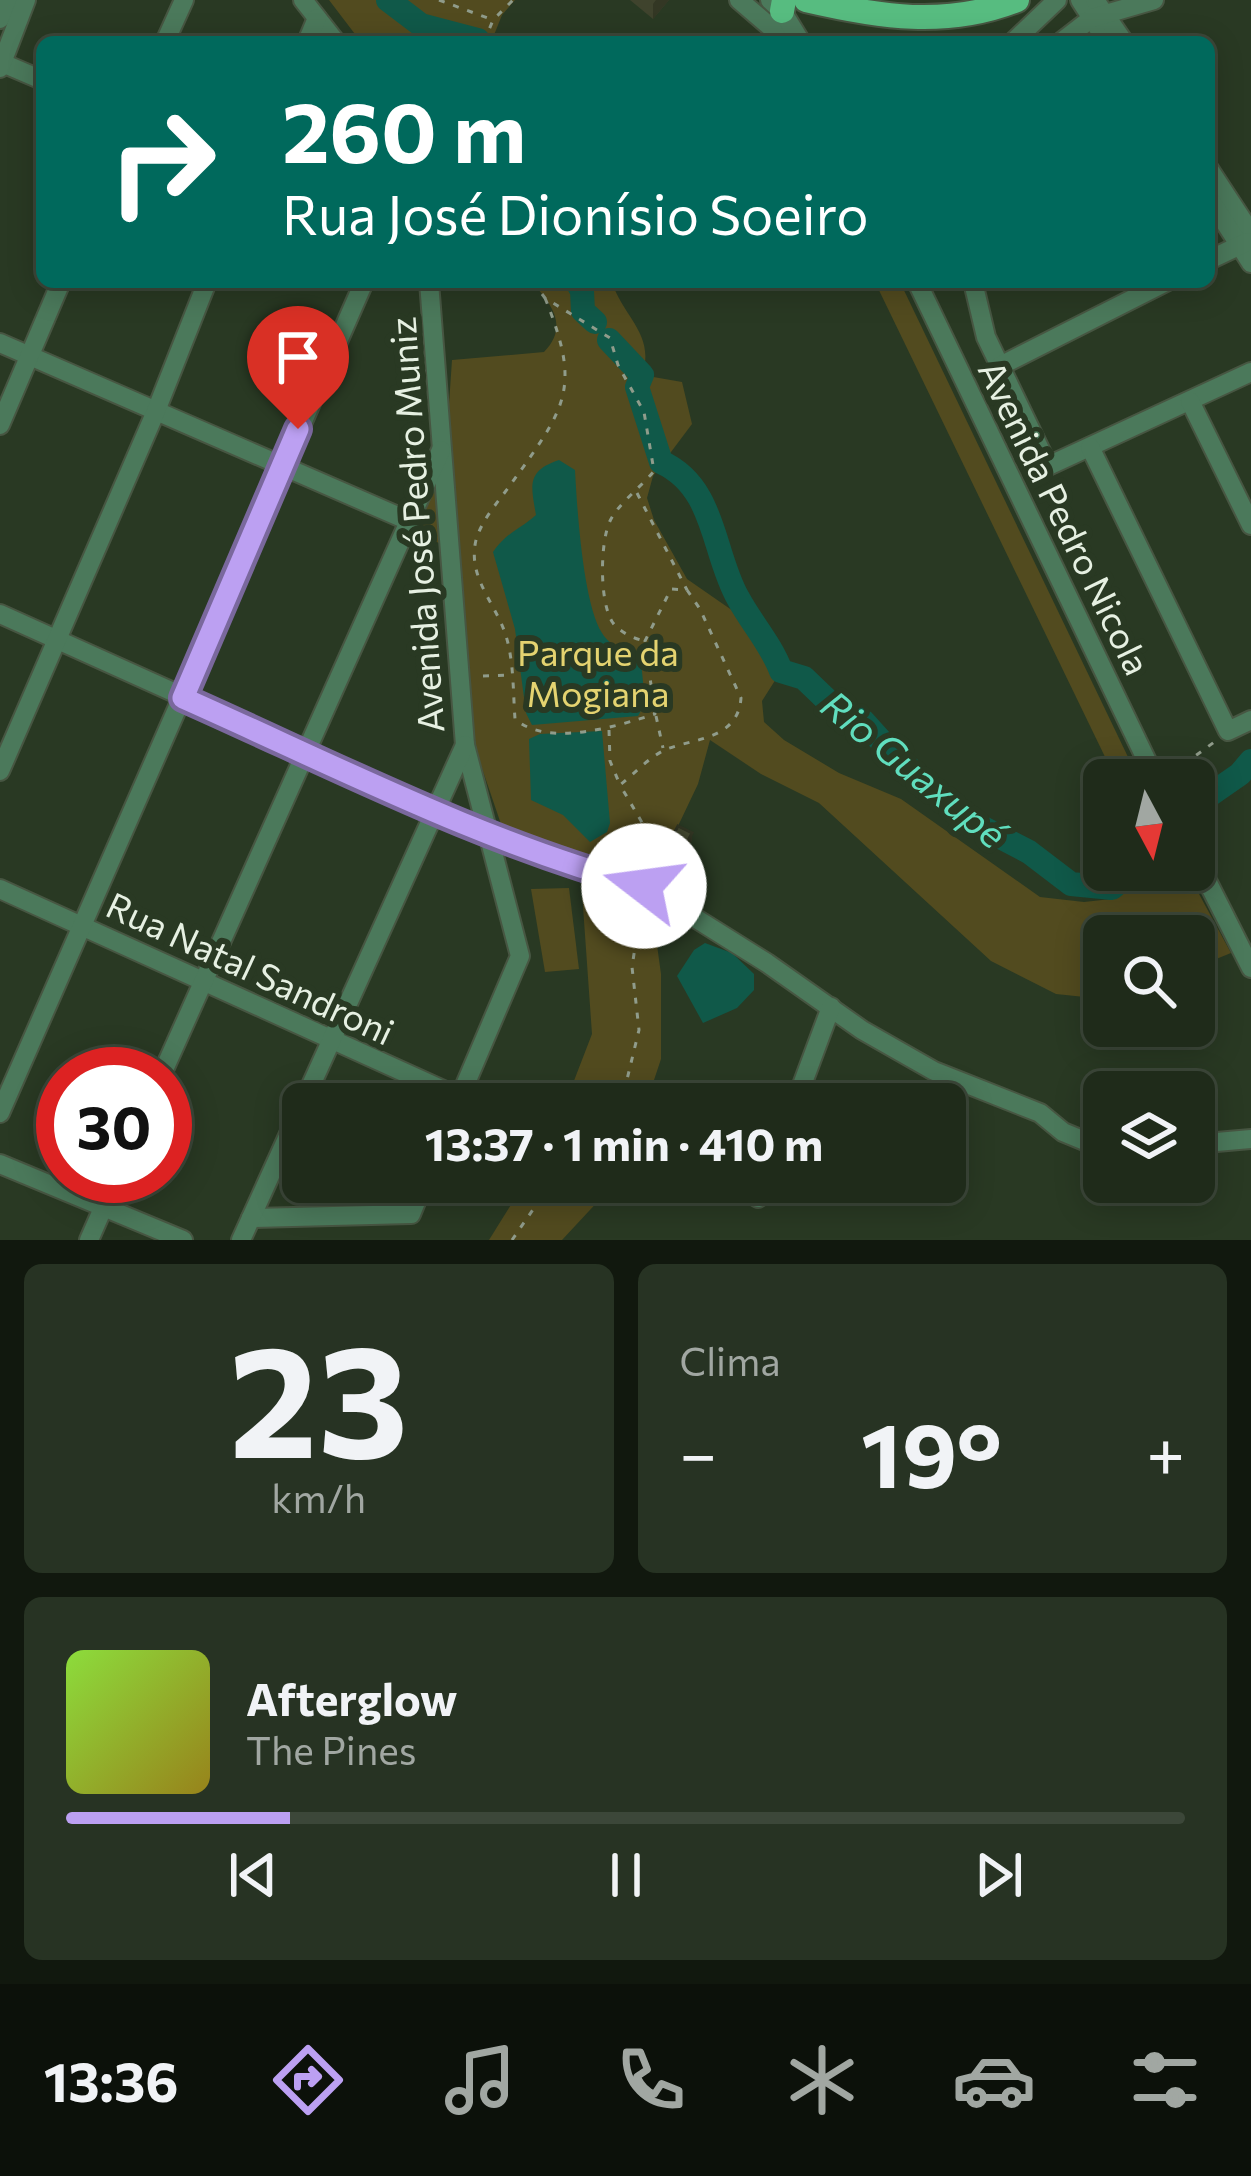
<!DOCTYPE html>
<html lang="pt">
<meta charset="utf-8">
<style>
:root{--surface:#1f2b1a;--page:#273323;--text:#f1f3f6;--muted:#a1a7a2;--line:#3c4739;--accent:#bca0f2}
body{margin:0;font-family:Commissioner,sans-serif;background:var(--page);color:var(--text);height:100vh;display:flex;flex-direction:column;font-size:45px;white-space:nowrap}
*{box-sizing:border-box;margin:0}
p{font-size:39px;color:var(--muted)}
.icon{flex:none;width:66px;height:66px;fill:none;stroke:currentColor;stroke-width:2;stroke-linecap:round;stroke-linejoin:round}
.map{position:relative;height:1240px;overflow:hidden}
.details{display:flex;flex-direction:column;gap:24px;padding:24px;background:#11180e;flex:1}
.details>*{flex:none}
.hud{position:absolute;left:36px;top:36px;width:1179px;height:252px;border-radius:18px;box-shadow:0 6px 30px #0003,0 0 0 3px var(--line);background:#00695c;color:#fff;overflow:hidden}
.needle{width:78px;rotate:173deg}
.tools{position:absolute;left:1083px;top:759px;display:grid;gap:24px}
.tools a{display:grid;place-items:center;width:132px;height:132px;border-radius:18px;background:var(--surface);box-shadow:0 6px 30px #0003,0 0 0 3px var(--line);font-size:60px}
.speed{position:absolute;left:36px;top:1047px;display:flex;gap:24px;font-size:60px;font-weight:700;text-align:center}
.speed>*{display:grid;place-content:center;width:156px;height:156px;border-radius:50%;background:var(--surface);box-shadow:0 6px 30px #0003,0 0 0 3px var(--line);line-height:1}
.speed .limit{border:18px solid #d22;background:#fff;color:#111}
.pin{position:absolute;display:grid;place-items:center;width:102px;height:102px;color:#fff;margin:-123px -51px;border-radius:50% 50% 50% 0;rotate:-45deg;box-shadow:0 0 12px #0007}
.pin .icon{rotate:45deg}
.me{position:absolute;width:132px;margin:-66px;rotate:285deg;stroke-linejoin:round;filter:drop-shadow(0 0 9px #0008)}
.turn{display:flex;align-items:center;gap:42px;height:252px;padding:0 48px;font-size:54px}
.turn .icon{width:156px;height:156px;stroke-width:2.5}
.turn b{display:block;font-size:84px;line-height:102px}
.big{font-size:90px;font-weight:700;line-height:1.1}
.details .card{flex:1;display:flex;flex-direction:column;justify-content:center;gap:18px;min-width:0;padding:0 42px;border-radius:18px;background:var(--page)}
.details .dial{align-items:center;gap:0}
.dial b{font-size:156px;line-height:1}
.song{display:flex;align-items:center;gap:36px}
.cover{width:144px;height:144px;border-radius:18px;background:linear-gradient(135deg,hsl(90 70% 55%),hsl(50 70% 35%))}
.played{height:12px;border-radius:6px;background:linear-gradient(90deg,var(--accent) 20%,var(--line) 20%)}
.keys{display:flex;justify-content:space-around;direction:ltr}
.heat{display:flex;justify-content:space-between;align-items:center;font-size:66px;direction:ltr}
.details .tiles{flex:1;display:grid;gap:24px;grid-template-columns:1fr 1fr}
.card:last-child{grid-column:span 2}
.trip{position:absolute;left:282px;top:1083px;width:684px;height:120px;border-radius:18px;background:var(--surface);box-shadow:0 6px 30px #0003,0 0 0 3px var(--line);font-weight:700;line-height:120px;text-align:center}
.dock{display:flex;height:192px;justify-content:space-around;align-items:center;background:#0c110a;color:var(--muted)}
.dock .icon{width:84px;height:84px}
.dock .current{color:var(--accent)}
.dock b{font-size:54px;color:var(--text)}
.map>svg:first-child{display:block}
.green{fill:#524b1f}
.water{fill:#105949}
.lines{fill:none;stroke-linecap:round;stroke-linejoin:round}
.river{stroke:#105949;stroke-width:24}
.minor-casing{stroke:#475642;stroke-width:22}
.major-casing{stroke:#475642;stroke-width:28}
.path{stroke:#909c8b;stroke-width:3;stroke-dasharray:6 9;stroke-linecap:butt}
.minor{stroke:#4b795b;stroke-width:18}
.major{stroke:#57bc80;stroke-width:24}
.wall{fill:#3f432d}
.shaded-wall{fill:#333724}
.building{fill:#494e34;stroke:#333724;stroke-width:3}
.route-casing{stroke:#7a689d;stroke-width:30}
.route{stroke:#bca0f2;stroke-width:21}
.labels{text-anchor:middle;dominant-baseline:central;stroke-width:12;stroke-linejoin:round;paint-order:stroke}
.street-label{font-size:36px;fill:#e6f0e2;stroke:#293923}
.park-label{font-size:36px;fill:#e4d370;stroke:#293923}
.water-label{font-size:39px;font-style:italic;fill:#60debe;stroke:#293923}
</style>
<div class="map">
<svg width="1251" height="1240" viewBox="0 0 1251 1240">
<rect width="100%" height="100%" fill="#293923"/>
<!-- green -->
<g class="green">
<path d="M329,0H515L502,15L494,35L516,42H361Z"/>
<path d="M532,282H612C623,317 656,335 642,375L682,382L692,424L653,476L647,498L654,520L687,579L736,613L769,661L781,671L762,701L764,722L784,740L839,773L901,799L1040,897L1084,902L1111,899L1153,870H1186L1231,953L1194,968V936H1104V999L1056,994L991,961L819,803L761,774L710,740L698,784L649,887L661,974V1059L646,1104H565L592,1034L580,864L502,827L472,739L449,404L452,360L544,352C569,326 552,305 532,282Z"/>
<path d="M875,282H900L1128,757L1107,761Z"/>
<path d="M440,474L442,544L415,534Z"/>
<path d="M569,888L579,969L545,972L531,889Z"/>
<path d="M525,1182H616L562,1240H489Z"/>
</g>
<!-- water -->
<g class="water">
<path d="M559,460L575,470C577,508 583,603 602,633C610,647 629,651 641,661L645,703L638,716L532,725L526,713L515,629L493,552C508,531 518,531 536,515C531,486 526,471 559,460Z"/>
<path d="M602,731L610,823L607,832L590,842L563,815L531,800L529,739L540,734Z"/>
<path d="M705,943L732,953L754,974V990L737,1008L703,1023L677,976L694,950Z"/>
</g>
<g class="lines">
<!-- river -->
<g class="river">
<path d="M388,0L421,25L478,40"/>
<path d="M577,282L582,291L583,311L595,322"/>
<path d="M609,340L642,375L637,387L661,462C716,487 712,552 738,598C752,624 771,644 781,671L804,678L829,702L864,722L891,752L966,819L1029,852L1071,884L1112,888L1134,870"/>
<path d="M1194,806L1240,774L1251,761"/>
</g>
<!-- minor casing -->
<g class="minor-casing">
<g id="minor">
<path d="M303,0L336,42"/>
<path d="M739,0L788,42"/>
<path d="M770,0L782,11L801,42"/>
<path d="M1080,0L1107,42"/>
<path d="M1095,0L1124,42"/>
<path d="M0,19L8,0"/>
<path d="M165,42L184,0"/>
<path d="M307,42L317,18"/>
<path d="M1013,42L1057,0"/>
<path d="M1061,42L1092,18L1154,0"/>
<path d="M0,62L42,80"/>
<path d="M0,68L26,0"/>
<path d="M1209,169L1251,233"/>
<path d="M1209,198L1251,263"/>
<path d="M1209,260L1247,242"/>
<path d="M429,282L465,745L520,956L457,1104"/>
<path d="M917,282L1156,780"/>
<path d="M973,282L986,337L1048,466L1251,372"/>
<path d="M0,343L409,521"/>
<path d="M1000,366L1166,282"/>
<path d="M1190,401L1251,525"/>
<path d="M0,425L61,282"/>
<path d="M1090,447L1228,731L1251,720"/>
<path d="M0,614L435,810L579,869L644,886L767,963L862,1030L934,1071L1040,1113L1063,1132L1104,1149"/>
<path d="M0,771L156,411L207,282"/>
<path d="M1194,855L1251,968"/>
<path d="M0,889L474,1104"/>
<path d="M162,1074L441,450"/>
<path d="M795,1104L831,1007"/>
<path d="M0,1113L364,282"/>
<path d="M1194,1144L1251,1139"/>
<path d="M0,1164L183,1240"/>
<path d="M758,1198L765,1182"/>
<path d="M251,1218L411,1214L424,1182"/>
<path d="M89,1240L117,1176"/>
<path d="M241,1240L465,745"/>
</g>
</g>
<!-- major casing -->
<g class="major-casing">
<g id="major">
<path d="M806,0C879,17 946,28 1017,0"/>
<path d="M782,11L784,0"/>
</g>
</g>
<!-- path -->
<g class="path">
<path d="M439,0L493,20"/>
<path d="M484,42L493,20L513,0"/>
<path d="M533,282L545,298L610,338L618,365L644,412L654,471C641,487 618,504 610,521C600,542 599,603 613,623C620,632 634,639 645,641"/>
<path d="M545,298C582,389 566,407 511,484C499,501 482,519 476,540C467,578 496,603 506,636C514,662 513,693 515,719C548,748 618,726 655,714L645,641L671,589L687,590L700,609L741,698C738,739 696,738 667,749C650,756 634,774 620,785L657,848L650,869"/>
<path d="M637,493L687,590"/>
<path d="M483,676L510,675"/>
<path d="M656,716L663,748"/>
<path d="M609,730L610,761L620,785"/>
<path d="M1172,773L1217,740"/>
<path d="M616,1104L623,1096L639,1030L632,967L642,902"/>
<path d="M512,1240L552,1182"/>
</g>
<!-- minor -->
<use href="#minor" class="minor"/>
<!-- major -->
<use href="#major" class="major"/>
</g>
<!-- wall -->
<g class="wall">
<path d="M630,0H669L653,19Z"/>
<path d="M692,840L681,861L667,855V847Z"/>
</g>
<!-- shaded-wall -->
<g class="shaded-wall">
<path d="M656,0H669L653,19V4Z"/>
<path d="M692,833V840L681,861V854Z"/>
</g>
<!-- building -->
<path class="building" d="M678,826L692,833L681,854L667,847Z"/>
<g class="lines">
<!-- route casing -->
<g class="route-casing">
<path id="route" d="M298,429L183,698C334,765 484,843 644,886"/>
</g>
<!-- route -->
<use href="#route" class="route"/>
</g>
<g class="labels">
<!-- street labels -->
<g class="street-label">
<text transform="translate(1066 517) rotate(64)">Avenida Pedro Nicola</text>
<text transform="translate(415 525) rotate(-94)">Avenida José Pedro Muniz</text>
<text transform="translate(251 967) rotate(25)">Rua Natal Sandroni</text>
</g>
<!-- park labels -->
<g class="park-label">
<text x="598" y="651">Parque da<tspan x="598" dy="41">Mogiana</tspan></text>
</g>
<!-- water labels -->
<g class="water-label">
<text transform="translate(915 768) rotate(39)">Rio Guaxupé</text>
</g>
</g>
</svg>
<div class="tools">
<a><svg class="needle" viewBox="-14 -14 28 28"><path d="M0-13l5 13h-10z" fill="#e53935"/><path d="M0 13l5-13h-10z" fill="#a1a7a2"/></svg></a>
<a><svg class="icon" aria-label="search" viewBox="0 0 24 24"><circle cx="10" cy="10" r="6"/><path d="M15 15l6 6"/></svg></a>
<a><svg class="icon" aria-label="layers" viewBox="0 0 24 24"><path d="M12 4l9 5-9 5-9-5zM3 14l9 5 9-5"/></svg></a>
</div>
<div class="speed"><div class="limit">30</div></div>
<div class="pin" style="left:298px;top:429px;background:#d93025"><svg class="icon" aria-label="arrive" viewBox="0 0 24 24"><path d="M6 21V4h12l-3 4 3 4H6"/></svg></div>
<svg class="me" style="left:644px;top:886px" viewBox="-20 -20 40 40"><circle r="19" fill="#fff"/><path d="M0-13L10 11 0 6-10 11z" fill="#bca0f2"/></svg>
<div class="trip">13:37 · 1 min · 410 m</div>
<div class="hud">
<div class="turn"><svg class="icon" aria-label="right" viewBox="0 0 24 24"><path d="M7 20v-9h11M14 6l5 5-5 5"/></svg><div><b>260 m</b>Rua José Dionísio Soeiro</div></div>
</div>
</div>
<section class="details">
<div class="tiles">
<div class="card dial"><b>23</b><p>km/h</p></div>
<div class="card"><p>Clima</p>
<div class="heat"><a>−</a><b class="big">19°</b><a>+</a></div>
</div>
<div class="card">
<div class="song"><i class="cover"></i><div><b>Afterglow</b><p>The Pines</p></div></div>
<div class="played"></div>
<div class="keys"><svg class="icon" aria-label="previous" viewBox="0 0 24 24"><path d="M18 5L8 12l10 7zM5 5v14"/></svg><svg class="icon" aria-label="pause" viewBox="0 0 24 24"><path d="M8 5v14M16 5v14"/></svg><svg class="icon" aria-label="next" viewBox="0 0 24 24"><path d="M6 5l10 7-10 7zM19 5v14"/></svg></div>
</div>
</div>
</section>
<nav class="dock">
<b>13:36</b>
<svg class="icon current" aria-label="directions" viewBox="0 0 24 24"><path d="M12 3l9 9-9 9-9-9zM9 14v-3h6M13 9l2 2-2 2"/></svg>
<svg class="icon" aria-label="music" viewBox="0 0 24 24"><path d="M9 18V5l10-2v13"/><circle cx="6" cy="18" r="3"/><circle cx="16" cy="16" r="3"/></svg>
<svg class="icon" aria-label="phone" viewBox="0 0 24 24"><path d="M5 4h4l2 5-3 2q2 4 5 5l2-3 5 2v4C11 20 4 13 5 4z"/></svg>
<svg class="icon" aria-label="climate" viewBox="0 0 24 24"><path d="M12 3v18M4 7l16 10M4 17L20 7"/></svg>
<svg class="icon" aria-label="car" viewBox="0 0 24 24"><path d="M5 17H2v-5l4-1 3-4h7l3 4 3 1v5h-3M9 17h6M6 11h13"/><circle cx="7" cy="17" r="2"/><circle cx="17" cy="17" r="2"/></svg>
<svg class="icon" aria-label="filters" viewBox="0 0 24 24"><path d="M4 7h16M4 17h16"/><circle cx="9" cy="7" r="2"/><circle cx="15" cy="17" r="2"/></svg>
</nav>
